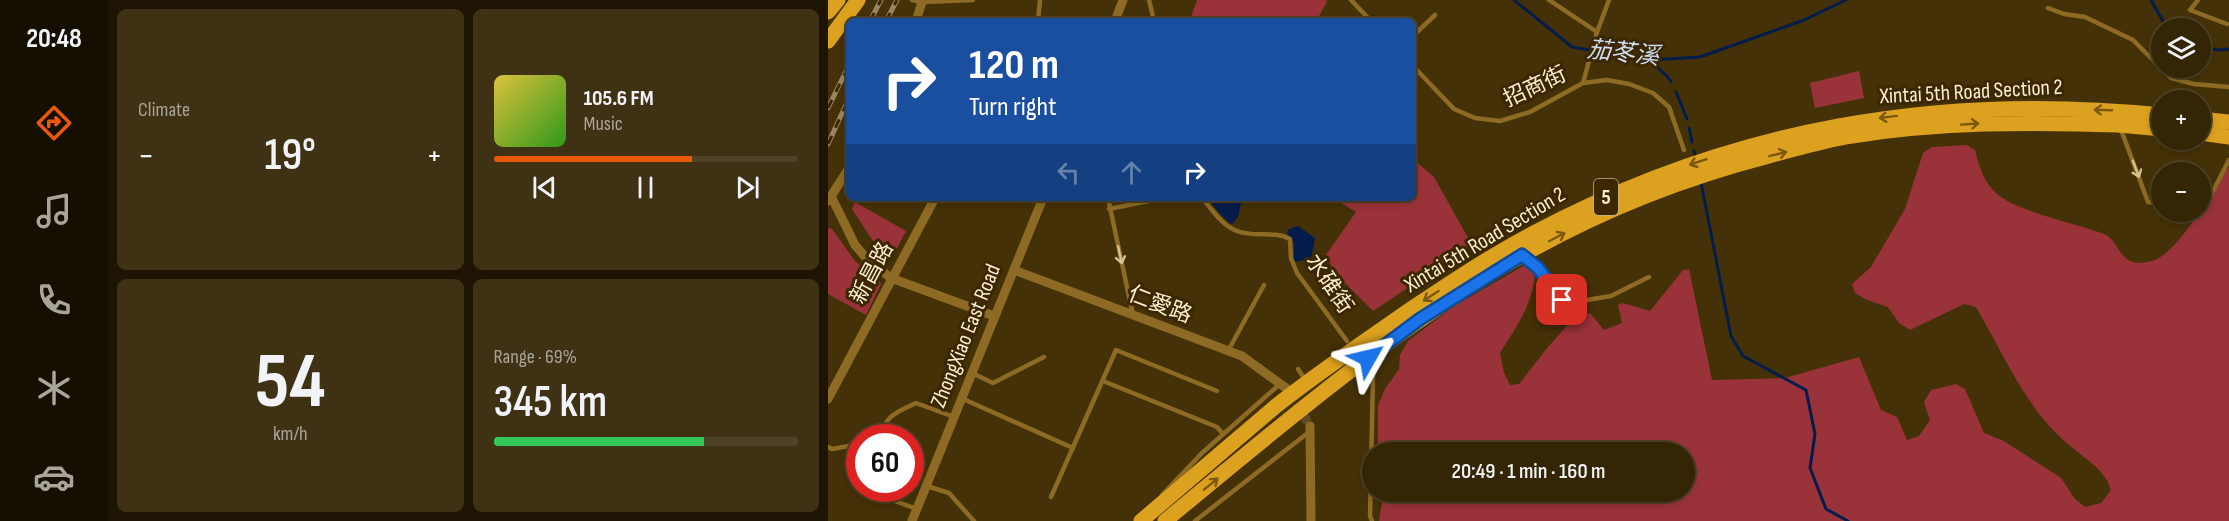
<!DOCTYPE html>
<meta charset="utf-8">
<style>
:root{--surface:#342505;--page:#3f3113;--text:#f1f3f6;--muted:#a9a59a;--line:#4e4227;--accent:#ea580c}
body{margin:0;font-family:"Sofia Sans Condensed","Noto Sans TC",sans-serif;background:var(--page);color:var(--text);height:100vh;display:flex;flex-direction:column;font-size:22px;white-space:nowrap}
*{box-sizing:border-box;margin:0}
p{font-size:20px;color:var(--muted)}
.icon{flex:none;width:33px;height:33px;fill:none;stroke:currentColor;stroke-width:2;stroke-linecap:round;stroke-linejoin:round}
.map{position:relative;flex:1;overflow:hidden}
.details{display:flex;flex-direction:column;gap:9px;padding:9px;background:#1d1403;width:720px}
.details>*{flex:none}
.hud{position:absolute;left:18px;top:18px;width:570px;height:183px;border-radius:9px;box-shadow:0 3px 9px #0003,0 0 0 2px var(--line);background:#1a4fa0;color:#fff;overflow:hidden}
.fabs{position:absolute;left:1323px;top:18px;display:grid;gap:12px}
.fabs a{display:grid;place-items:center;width:60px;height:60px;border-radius:50%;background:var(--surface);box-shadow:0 3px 9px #0003,0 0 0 2px var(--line);font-size:30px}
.speed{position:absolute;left:18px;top:424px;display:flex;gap:12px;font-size:30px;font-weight:700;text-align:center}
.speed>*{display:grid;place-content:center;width:78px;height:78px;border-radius:50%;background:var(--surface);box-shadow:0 3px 9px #0003,0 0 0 2px var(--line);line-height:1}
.speed .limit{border:9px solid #d22;background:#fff;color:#111}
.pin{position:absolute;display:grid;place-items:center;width:51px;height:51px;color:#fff;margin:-26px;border-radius:12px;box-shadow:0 3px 9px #0006}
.me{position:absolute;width:66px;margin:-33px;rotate:53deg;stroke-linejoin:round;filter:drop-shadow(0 0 4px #0008)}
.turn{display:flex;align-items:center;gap:21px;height:126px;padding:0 24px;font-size:27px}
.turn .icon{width:78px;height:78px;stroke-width:2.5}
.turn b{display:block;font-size:42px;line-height:51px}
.lanes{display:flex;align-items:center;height:57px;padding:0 24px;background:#0003;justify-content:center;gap:30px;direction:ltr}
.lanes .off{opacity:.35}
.big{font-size:45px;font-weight:600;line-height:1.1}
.details .card{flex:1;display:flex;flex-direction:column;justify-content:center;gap:9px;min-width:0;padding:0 21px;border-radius:9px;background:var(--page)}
.details .dial{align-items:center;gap:0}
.dial b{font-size:78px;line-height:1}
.song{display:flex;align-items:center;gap:18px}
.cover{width:72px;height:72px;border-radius:9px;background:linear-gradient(135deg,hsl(50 70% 55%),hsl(110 70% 35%))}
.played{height:6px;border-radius:3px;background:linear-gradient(90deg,var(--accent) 65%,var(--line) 65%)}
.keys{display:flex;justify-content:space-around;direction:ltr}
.heat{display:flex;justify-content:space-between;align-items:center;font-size:33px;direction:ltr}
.charge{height:9px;border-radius:4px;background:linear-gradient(90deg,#34c759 69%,var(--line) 0)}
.details .tiles{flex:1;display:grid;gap:9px;grid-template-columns:repeat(2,1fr)}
.trip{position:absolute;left:534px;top:442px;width:333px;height:60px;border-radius:30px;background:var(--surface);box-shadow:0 3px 9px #0003,0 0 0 2px var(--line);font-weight:600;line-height:60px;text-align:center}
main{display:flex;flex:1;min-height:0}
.tabs{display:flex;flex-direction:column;width:108px;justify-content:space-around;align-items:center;background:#150f02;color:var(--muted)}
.tabs .icon{width:42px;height:42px}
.tabs .active{color:var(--accent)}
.tabs b{font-size:27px;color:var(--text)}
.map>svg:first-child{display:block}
.green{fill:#9a3339}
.water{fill:#031c4c}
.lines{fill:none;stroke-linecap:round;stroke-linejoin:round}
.stream{stroke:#031c4c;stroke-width:3}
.minor-tunnel{stroke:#604d25;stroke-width:9;stroke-dasharray:9 4.5;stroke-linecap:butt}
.service{stroke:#8e6b24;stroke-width:4.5}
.minor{stroke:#8e6b24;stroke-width:9}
.primary{stroke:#dca11e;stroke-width:15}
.rail-casing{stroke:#988663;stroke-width:5}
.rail{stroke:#3b2700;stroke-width:3;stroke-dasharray:9;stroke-linecap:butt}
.primary-bridge{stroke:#dca11e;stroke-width:15}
.oneway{stroke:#7b580c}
.oneway2{stroke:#d6c095}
.route-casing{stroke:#114b97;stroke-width:15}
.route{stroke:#1a73e8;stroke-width:10}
.labels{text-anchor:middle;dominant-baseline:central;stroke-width:6;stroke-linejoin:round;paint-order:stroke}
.shield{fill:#3b2700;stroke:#c2b293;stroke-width:1.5}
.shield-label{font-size:21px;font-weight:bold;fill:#fcedd2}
.street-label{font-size:22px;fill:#fcedd2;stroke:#3b2700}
.water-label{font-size:24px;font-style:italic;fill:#cfddf6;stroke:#3b2700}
</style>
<main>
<nav class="tabs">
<b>20:48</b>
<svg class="icon active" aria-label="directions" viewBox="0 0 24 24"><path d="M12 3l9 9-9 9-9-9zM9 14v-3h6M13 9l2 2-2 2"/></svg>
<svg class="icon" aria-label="music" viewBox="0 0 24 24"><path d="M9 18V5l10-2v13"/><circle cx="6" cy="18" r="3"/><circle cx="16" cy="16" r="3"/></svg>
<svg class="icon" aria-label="phone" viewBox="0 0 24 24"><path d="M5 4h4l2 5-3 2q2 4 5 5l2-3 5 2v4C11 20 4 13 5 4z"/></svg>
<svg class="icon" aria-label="climate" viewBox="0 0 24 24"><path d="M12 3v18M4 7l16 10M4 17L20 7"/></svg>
<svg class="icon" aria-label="car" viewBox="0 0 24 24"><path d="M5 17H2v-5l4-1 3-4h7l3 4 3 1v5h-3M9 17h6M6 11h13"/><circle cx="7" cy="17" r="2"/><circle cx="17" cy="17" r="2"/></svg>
</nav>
<section class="details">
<div class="tiles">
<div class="card"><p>Climate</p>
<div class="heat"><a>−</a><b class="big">19°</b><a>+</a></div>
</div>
<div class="card">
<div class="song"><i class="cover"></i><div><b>105.6 FM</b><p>Music</p></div></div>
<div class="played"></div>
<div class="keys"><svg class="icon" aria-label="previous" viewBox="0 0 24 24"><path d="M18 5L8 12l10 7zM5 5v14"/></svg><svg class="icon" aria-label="pause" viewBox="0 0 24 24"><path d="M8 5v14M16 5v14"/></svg><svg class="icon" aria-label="next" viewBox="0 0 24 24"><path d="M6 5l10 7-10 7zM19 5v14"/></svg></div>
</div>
<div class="card dial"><b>54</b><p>km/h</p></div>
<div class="card"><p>Range · 69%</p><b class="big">345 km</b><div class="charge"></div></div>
</div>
</section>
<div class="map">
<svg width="1401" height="521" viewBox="0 0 1401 521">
<rect width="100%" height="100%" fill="#453107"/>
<!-- green -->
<g class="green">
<path d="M369,0H498L499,2L488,21H364V14Z"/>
<path d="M1031,71L1036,98L987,108L982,83Z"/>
<path d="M1139,145L1147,150C1151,166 1156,183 1169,194C1190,212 1248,223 1276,234C1295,243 1289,270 1324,261C1350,254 1385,190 1401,167V521H551L554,502L552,492H856V453H550V405L557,389L571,369L572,355L580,341L628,305L697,265L707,271C706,303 688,327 672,353L676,373L682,385L691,384L720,347L745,319L762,313L776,330L794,323L790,305L795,303L822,311L855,270L861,269L884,380L957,378L1031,357L1053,410L1069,417L1079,440L1091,436L1102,420L1096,402L1103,390L1128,384L1137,389L1156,433L1174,440L1233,478L1247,499L1257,507L1273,503L1283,490C1277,469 1256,458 1240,444C1198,409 1175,353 1148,307L1136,304L1082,330L1071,323L1060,307L1039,300L1027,293L1024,284L1043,267L1077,209L1095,153L1104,147Z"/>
<path d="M585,159L606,177L644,245L545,311L507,273L498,255L528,212L505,198H585Z"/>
<path d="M27,202L78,231L67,252L60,254L45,241L24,209Z"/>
<path d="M0,228L4,229L27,261L51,280L53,284L38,315L0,294Z"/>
</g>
<!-- water -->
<g class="water">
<path d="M378,198H414L410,217L404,224L400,222Z"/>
<path d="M470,226L487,238L483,259L466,262V243L459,233L461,229Z"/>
</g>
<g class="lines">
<!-- stream -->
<g class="stream">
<path d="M686,0L744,47L821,60L872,57L976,20L1018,0"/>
<path d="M1323,0L1339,28"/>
<path d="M1372,48L1393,50L1401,49"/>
<path d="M821,60L839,76L843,82"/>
<path d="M848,92L859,119"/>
<path d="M861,128L864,142"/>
<path d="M866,151L868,158"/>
<path d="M873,182L903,336L915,356L978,390L987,434L982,468L998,509L1020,521"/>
</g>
<!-- minor-tunnel -->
<path class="minor-tunnel" d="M461,392L482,426"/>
<!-- service -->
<g class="service">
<path d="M84,0L94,2L145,0"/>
<path d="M321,0L326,21"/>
<path d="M523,0L543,21"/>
<path d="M721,0L769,32"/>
<path d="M1370,0L1362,10L1399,24"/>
<path d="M1220,8L1236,14L1257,17L1305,40L1343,78L1366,84L1401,87"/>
<path d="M210,21L212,0"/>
<path d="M585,36L607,15"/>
<path d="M585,66L626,109L647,118L672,121L702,112L755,83L779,80L801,84L825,93L841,107L856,150"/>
<path d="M755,83L769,32L781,0"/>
<path d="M1292,127L1320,202L1334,204"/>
<path d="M280,198L305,315"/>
<path d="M374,198C384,209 394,226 409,231C426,238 445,230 462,239L463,258L469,273L519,341"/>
<path d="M1372,207L1382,197L1401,160"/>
<path d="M281,209L335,198"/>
<path d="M696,257L710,268L734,300L741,303L783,296L821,277"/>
<path d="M400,351L436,285"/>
<path d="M470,369L478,381"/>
<path d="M144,373L165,383L216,357"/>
<path d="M275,381L389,427L395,434"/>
<path d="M133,398L245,448"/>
<path d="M49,438C61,414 65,414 88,403L126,417"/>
<path d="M0,447L4,449L32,444"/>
<path d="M99,486L121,493L146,521"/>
<path d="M52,489V493L56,497L89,509"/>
<path d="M334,495L374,453L452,384"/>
<path d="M223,497L288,350L389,391"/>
<path d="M367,521L481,432"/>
<path d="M544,521L542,516L545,376"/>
</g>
<!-- minor -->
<g class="minor">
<path d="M88,21L94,2"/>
<path d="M287,21L295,0"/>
<path d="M3,196L27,245L39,259L63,278L166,316"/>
<path d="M0,201L21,168"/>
<path d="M186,270L414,356L458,388"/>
<path d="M0,399L107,198"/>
<path d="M482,426L483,521"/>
<path d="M84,521L215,198"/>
</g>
<!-- primary -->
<g class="primary">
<path d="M0,12L10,0"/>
<path d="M0,41L30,0"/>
<path d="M1372,119L1401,122"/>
<path d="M1291,125L1334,129"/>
<path d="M1372,133L1401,137"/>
</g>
<!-- rail casing -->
<g class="rail-casing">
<g id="rail">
<path d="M42,21L53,0"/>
<path d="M58,21L69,0"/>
<path d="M0,108L21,65"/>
<path d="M0,144L21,98"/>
</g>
</g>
<!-- rail -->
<use href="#rail" class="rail"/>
<!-- primary-bridge -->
<g class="primary-bridge">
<path d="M313,521C358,483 403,444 448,406C491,372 537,341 583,309C622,283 662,256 704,234C903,128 1110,92 1334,115"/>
<path d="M337,521C451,427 565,329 693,256C770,212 856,178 941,156C968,149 996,140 1024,136C1113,122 1202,122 1291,125"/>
</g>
</g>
<!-- one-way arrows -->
<defs><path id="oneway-shaft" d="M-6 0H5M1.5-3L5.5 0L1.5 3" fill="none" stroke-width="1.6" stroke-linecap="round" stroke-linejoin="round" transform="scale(1.5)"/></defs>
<g class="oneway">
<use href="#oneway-shaft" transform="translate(1275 110) rotate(-178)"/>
<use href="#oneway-shaft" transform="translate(1060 117) rotate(173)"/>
<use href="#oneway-shaft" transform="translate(1142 124) rotate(-4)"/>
<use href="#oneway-shaft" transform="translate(950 154) rotate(-14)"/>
<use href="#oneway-shaft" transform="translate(870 162) rotate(161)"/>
<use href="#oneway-shaft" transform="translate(729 237) rotate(-28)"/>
<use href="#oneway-shaft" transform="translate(603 296) rotate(147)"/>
<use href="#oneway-shaft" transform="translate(383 484) rotate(-39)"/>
</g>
<g class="oneway2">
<use href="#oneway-shaft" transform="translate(1308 169) rotate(69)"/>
<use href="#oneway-shaft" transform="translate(292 255) rotate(78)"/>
</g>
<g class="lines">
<!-- route casing -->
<g class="route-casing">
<path id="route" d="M540,358L592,319L694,255L710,268L734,300"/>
</g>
<!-- route -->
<use href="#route" class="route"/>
</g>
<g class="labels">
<!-- shield labels -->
<rect class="shield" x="766" y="179" width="24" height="36" rx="4.5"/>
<g class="shield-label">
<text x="778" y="197">5</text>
</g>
<!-- street labels -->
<g class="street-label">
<text transform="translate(707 87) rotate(-25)">招商街</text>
<text transform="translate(1143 92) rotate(-3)">Xintai 5th Road Section 2</text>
<text transform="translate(657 240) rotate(-31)">Xintai 5th Road Section 2</text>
<text transform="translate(44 273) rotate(-62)">新昌路</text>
<text transform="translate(501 284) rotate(56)">水碓街</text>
<text transform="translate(332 305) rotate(21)">仁愛路</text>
<text transform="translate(138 336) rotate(-68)">ZhongXiao East Road</text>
</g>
<!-- water labels -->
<g class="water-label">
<text transform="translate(795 53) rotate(6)">茄苳溪</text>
</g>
</g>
</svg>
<div class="fabs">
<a><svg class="icon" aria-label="layers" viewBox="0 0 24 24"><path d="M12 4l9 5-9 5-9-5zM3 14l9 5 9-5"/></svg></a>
<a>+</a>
<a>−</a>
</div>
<div class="speed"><div class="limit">60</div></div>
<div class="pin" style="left:734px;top:300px;background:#d93025"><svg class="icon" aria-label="arrive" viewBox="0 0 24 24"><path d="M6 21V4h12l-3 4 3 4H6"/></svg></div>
<svg class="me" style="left:540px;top:358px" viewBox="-20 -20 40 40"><path d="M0-17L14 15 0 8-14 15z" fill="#1a73e8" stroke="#fff" stroke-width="4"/></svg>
<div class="trip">20:49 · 1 min · 160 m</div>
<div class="hud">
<div class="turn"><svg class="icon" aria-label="right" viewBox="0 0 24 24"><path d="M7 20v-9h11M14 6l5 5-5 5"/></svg><div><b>120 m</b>Turn right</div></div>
<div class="lanes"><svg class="icon off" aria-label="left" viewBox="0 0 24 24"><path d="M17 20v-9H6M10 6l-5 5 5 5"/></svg><svg class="icon off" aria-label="ahead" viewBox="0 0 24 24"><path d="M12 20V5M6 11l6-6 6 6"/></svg><svg class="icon" aria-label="right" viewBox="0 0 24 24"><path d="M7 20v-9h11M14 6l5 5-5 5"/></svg></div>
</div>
</div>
</main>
